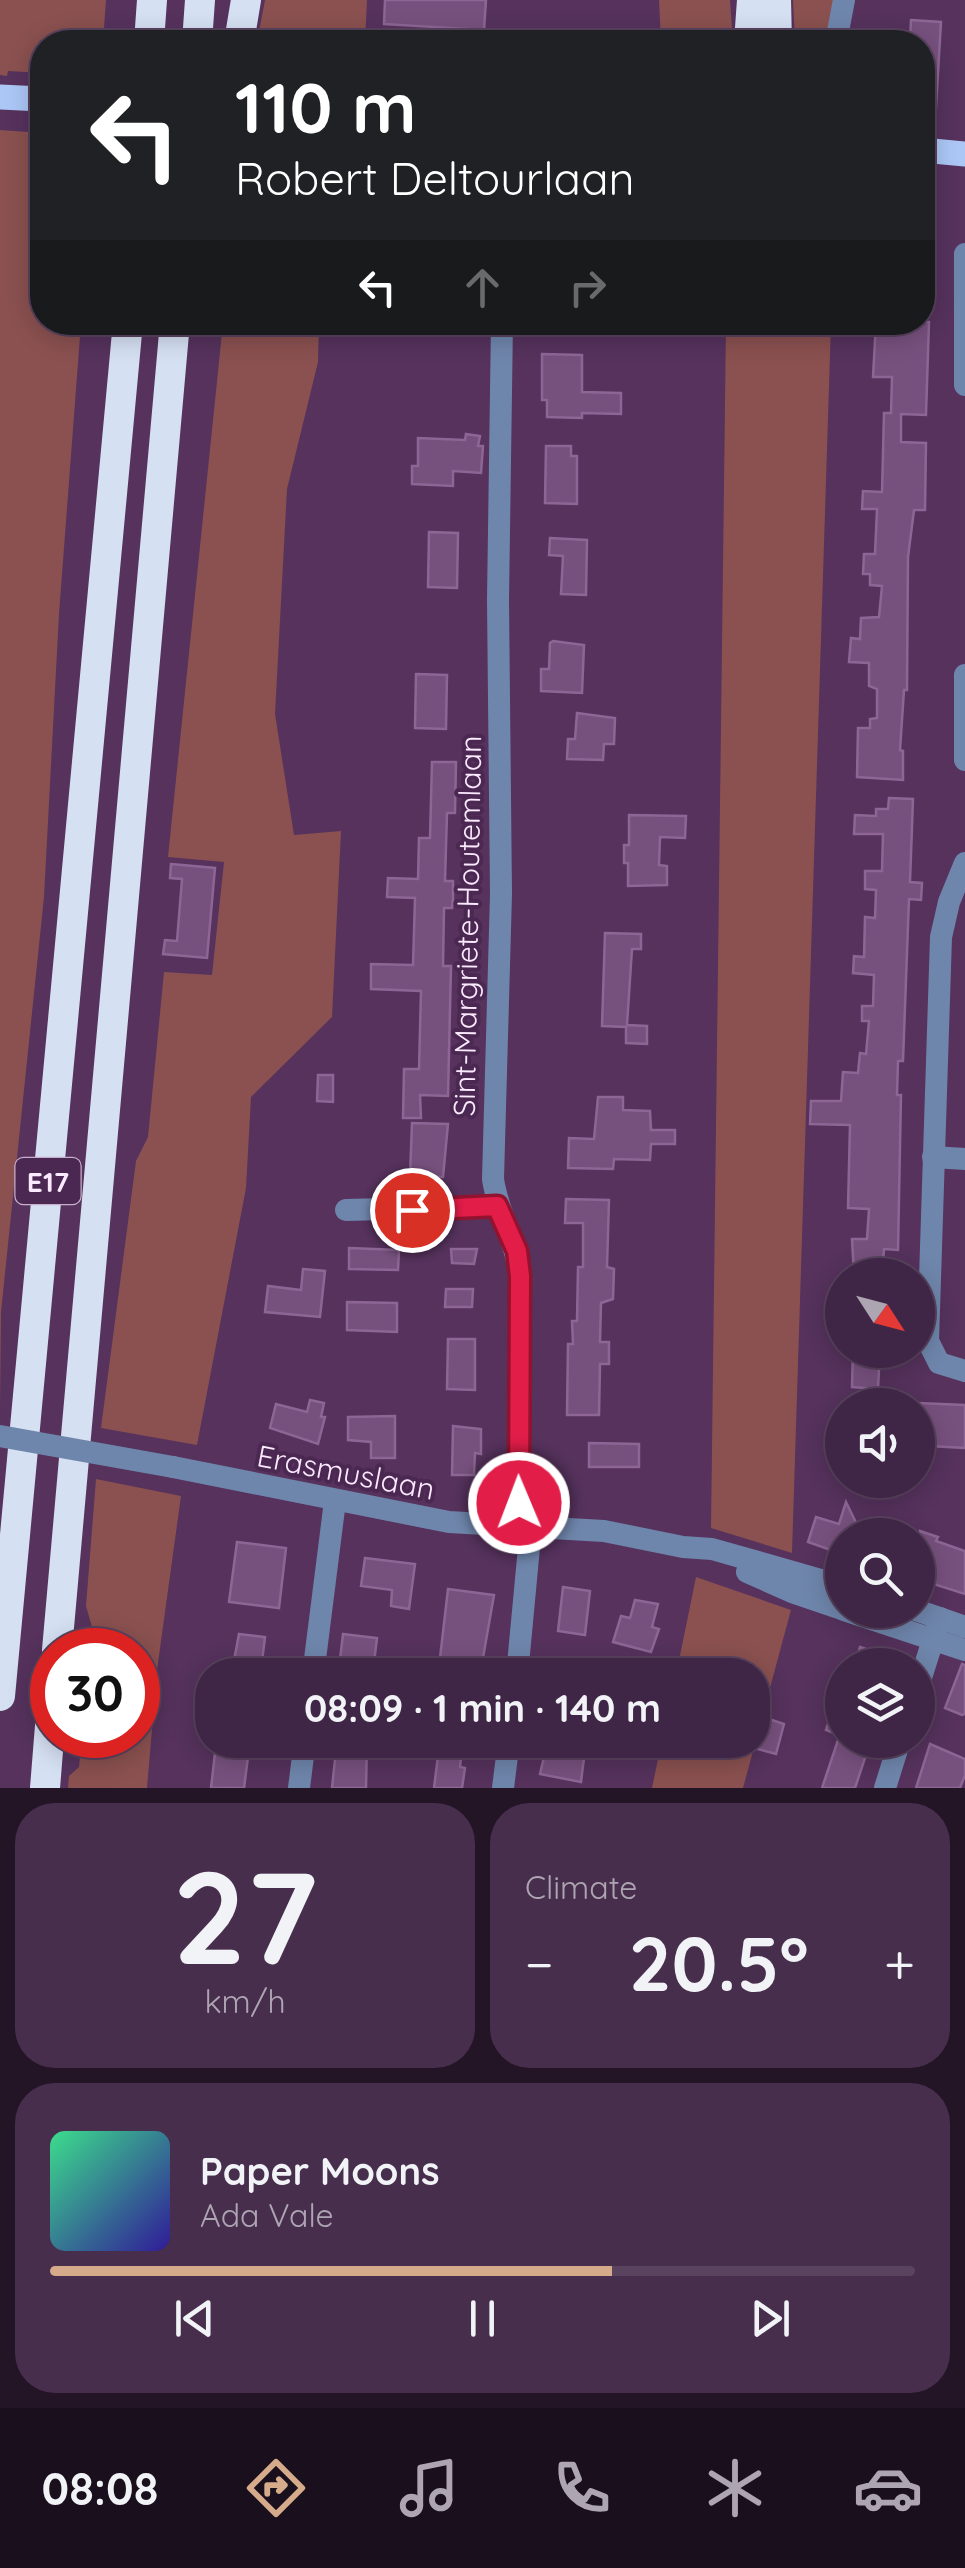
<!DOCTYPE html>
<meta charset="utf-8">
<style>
:root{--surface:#402646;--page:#472e4d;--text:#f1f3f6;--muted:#aea5b3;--line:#59435f;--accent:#d6ab8b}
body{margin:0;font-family:Quicksand,sans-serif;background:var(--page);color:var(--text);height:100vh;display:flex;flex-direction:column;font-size:38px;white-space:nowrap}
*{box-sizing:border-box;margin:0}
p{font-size:32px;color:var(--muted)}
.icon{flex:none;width:55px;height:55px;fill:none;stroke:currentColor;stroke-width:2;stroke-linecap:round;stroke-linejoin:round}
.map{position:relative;height:1788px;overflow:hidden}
.drawer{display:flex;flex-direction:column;gap:15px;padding:15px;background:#231526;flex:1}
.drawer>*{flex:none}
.hud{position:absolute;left:30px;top:30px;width:905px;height:305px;border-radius:40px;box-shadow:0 5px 25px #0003,0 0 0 2px var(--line);background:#202124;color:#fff;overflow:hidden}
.needle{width:65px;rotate:126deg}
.controls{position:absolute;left:825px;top:1258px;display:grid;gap:20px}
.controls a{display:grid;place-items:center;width:110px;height:110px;border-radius:50%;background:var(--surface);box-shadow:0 5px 25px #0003,0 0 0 2px var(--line);font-size:50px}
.speed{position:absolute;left:30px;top:1628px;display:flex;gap:20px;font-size:50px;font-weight:700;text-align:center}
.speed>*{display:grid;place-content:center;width:130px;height:130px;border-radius:50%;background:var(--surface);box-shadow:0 5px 25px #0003,0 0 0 2px var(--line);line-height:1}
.speed .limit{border:15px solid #d22;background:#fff;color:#111}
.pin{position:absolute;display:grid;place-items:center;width:85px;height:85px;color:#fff;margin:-42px;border:5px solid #fff;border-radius:50%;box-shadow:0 2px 10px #0007}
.me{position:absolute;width:110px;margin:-55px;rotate:359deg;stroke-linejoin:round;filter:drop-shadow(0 0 8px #0008)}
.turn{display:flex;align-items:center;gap:35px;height:210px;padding:0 40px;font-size:45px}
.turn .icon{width:130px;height:130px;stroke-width:2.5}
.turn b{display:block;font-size:70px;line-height:85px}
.lanes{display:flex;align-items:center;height:95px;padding:0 40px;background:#0003;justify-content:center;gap:50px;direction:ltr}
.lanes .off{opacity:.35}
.big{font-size:75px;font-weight:700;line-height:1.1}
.drawer .card{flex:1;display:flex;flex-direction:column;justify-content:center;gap:15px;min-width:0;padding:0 35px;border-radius:40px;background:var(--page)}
.drawer .dial{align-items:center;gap:0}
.dial b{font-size:130px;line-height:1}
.song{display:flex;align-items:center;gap:30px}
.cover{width:120px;height:120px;border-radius:15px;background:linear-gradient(135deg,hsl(150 70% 55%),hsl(250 70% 35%))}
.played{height:10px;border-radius:5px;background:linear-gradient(90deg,var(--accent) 65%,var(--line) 65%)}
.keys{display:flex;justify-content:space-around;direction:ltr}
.heat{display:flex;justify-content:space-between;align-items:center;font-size:55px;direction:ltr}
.drawer .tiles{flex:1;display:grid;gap:15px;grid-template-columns:1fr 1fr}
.card:last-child{grid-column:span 2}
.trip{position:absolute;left:195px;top:1658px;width:575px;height:100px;border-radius:40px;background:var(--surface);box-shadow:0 5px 25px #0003,0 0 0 2px var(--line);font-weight:700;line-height:100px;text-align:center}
.menu{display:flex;height:160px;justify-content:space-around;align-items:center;background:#1a0f1c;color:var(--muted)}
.menu .icon{width:70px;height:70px}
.menu .current{color:var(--accent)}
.menu b{font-size:45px;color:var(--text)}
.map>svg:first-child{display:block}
.green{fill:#8a5150}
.building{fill:#77517e;stroke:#8d6695;stroke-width:2.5}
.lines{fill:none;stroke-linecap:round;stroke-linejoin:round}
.minor{stroke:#6f86ac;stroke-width:22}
.major{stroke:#acc7f6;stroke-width:25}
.highway{stroke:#d5e0f3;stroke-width:30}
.minor-bridge{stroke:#6f86ac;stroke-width:22}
.route-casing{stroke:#92132f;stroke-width:25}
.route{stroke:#e11d48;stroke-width:18}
.labels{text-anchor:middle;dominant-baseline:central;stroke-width:8;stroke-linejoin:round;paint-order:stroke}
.shield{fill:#4b2852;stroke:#c6afca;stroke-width:2.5}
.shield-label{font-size:28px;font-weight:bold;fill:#fbe9fe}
.street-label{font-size:30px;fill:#fbe9fe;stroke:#4b2852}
</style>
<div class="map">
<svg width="965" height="1788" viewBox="0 0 965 1788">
<rect width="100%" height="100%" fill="#56325d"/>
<!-- green -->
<g class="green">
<path d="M0,0H106L103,42H42V73L8,71L7,76L0,75Z"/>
<path d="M265,0H367L365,42H257Z"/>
<path d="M659,0H730L733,42L661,41Z"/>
<path d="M793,0H839L831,42H795Z"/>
<path d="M0,130L42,133V322L81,323L59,614L44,897L1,1312L0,1410Z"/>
<path d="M223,323H319L318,362L287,489L275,714L294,835L341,831L332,1017L251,1097L246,1188L197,1445L101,1428L136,1161L148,1137L164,972L212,975L224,862L168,857Z"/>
<path d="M726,323H831L792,1553L711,1528Z"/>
<path d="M96,1479L181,1496L157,1670L147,1788H68L69,1776L79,1767L82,1735H138V1650H90L92,1627L86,1606Z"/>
<path d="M696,1577L791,1610L743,1788H652L662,1740H752V1675H676Z"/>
</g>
<!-- building -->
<g class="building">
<path d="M385,0H486L484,30L384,24Z"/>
<path d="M911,20L941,22L935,124L922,123V42H910Z"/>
<path d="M876,322H929L926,415L901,414V442L926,443L925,510H914L908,557L907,690H904L900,750L903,751V780L857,777L858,728H870V719L877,718V689L869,686V663L849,662L851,638L860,639L861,618L879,617L882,586L870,585V574H863L864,554H875L877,509H862L863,491L882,492L884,413H891L892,377H873Z"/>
<path d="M542,354L582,355V392L621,393V414L582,413V418L547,417V400H542Z"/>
<path d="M466,434L480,436L478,446H483L481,473L453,471V486L412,484V466H418V438L465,440Z"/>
<path d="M546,446H571V456H577V504L545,503Z"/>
<path d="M429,532L458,533L457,588L428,587Z"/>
<path d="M550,538L587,540L586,595L561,594L563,556L549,555Z"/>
<path d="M553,641L584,645L582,693L541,691V669H549L550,643Z"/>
<path d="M416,674L447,675L446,729L415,728Z"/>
<path d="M577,713L615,718L614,744H604L603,760L567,759L568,739H575Z"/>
<path d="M432,762H456L455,813H447L445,881H453V899L452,908H444L443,966H451L448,1096L420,1095L421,1118H403L404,1069H419L421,991L371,989V964L413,965L415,898L387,897L388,878L418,879L419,838H430Z"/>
<path d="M889,798L913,799L910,882L922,883L921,900L909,899L903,1061H898L897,1095H901L898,1250L884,1249L882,1275H854L852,1239H867L869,1209L848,1208L850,1125L810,1124L811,1101H841L843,1072L858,1073L860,1053L866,1054L869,1021H862V1006H873L874,975L853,973L854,956L864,957L865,917L875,918L876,890L865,889V871H882L883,834H854L855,815L876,816V809H888Z"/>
<path d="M629,815L686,816L685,838L660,837L659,865L667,866V885L628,886V863H624V845H629Z"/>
<path d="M171,864L215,868L207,958L163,954L165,940L177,941L182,879L170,878Z"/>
<path d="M605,933L641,934V949H632L627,1025L647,1026V1044L626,1043V1027L602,1026Z"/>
<path d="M318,1075H333V1102L317,1101Z"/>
<path d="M598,1097H623V1110L650,1111L651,1130H675V1144H651L650,1160L614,1159L613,1169L568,1168L569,1138L594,1139Z"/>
<path d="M412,1123L448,1124L443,1177L410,1176Z"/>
<path d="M566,1199L609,1200L607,1267L614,1269L613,1299L601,1303L600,1342H609V1364H600L599,1415H567L568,1344H573L572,1321H577L578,1267H583V1223H565Z"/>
<path d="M349,1248L399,1250L398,1270L349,1269Z"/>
<path d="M451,1249H477L474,1264L452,1263Z"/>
<path d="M303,1269L325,1271L320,1317L265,1312L268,1286L301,1290Z"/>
<path d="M446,1289H473L472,1307H445Z"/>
<path d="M347,1302L397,1303V1332L347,1330Z"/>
<path d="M448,1339H475V1390L447,1389Z"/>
<path d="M853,1350H880L878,1389L852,1387Z"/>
<path d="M310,1400L324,1403L321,1417H325L318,1444L270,1428L276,1404L307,1412Z"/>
<path d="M918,1403L965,1405V1448L930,1446L931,1440H918Z"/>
<path d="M395,1416V1458H371V1442L348,1440V1417Z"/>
<path d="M453,1426L481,1429V1454L475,1453L474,1475H452Z"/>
<path d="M589,1443L639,1444V1467H589Z"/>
<path d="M846,1502L862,1535H842V1554L808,1542L816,1517L839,1524Z"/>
<path d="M920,1531L938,1537L936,1541L965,1551V1594L918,1579Z"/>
<path d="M237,1542L286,1548L279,1608L229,1602Z"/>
<path d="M365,1558L415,1564L409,1609L391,1606L392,1590L361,1586Z"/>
<path d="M563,1587L590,1591L585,1635L558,1631Z"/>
<path d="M448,1589L494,1595L480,1675H438Z"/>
<path d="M635,1600L658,1604L652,1627L659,1629L651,1652L613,1642L621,1616L630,1618Z"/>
<path d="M239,1634L265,1637L261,1670L233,1666Z"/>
<path d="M343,1634L377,1638L373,1671L339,1668Z"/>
<path d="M860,1647L906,1662L905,1665H855Z"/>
<path d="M962,1664L965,1665V1714L962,1715L945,1708Z"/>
<path d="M840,1688H842V1736L826,1730Z"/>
<path d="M766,1718L784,1724L776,1754L758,1749Z"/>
<path d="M337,1740H367L366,1788H332Z"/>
<path d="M440,1740H463L460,1767L465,1768L462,1788H434Z"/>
<path d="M548,1740H572L571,1757L584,1758L581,1782L540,1774Z"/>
<path d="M838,1740H871L855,1788H822Z"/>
<path d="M930,1744L965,1759V1775L960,1788H916Z"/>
<path d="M215,1753L248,1757L244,1788H211Z"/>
</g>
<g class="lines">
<!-- minor -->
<g class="minor">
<path d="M836,42L844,0"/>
<path d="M965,254V385"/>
<path d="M502,322L498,600L501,894L493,1179C498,1214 516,1241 520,1276V1526"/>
<path d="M965,675V760"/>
<path d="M965,863L949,902L941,937L928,1341L939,1363L965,1371"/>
<path d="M933,1157L965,1159"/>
<path d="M346,1210L497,1206"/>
<path d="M173,1467L449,1522L604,1531L683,1547L712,1549L842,1586"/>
<path d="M747,1572L792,1592L842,1609"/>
<path d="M844,1610L965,1650"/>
<path d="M916,1610L965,1627"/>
<path d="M313,1675L335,1501"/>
<path d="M517,1675L531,1526"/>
<path d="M918,1687L940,1618"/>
<path d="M299,1788L305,1740"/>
<path d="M503,1788L509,1740"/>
<path d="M885,1788L900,1740"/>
</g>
<!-- major -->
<g class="major">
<path d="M0,97L42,99"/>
<path d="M922,150L965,154"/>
</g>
<!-- highway -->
<g class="highway">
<path d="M776,0L777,42"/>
<path d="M149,42L152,0"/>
<path d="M197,42L200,0"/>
<path d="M239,42L246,0"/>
<path d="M749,42L752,0"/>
<path d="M57,1650L175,322"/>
<path d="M0,1696L128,322"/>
<path d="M45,1788L52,1701"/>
</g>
<!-- minor-bridge -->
<path class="minor-bridge" d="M0,1436L173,1467"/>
</g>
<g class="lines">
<!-- route casing -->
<g class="route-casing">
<path id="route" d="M412,1210L497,1206L517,1251L520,1276L519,1503"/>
</g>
<!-- route -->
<use href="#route" class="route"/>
</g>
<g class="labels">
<!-- shield labels -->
<rect class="shield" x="15.5" y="1158" width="65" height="46" rx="8"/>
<g class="shield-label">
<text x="48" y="1181">E17</text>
</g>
<!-- street labels -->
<g class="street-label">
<text transform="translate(467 926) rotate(-89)">Sint-Margriete-Houtemlaan</text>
<text transform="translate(346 1472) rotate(11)">Erasmuslaan</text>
</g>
</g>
</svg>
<div class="controls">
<a><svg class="needle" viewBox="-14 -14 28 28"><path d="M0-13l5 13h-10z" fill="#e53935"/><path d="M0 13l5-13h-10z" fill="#aea5b3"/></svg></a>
<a><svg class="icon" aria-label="sound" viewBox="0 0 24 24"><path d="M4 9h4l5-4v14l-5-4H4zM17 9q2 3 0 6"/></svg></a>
<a><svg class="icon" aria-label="search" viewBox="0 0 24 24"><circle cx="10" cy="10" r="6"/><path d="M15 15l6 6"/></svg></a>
<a><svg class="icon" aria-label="layers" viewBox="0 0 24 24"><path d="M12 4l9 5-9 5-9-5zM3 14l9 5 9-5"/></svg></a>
</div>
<div class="speed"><div class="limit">30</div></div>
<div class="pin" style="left:412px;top:1210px;background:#d93025"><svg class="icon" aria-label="arrive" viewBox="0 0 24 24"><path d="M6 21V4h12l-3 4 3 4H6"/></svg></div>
<svg class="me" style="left:519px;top:1503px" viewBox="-20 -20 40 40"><circle r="17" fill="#e11d48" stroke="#fff" stroke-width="3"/><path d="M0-11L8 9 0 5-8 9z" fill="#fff"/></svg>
<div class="trip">08:09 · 1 min · 140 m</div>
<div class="hud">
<div class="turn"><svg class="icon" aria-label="left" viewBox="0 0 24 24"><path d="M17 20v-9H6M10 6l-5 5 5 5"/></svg><div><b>110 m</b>Robert Deltourlaan</div></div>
<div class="lanes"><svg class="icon" aria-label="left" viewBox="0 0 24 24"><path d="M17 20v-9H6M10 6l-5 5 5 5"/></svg><svg class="icon off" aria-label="ahead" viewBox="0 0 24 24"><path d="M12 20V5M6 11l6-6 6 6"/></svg><svg class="icon off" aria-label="right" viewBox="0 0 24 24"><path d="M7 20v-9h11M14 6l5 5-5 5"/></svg></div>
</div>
</div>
<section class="drawer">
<div class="tiles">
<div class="card dial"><b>27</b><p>km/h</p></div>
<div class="card"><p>Climate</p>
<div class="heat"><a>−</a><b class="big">20.5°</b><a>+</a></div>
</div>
<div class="card">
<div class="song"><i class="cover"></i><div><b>Paper Moons</b><p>Ada Vale</p></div></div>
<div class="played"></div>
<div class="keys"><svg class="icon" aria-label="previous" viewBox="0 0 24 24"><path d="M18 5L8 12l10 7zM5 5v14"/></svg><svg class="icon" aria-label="pause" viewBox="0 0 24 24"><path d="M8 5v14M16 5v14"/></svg><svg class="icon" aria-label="next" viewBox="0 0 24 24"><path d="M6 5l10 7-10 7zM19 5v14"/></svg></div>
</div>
</div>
</section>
<nav class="menu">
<b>08:08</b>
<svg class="icon current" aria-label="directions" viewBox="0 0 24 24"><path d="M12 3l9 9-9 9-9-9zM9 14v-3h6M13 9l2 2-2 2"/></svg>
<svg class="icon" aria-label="music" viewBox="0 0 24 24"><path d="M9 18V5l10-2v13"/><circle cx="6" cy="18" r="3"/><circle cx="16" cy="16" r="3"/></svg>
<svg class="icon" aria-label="phone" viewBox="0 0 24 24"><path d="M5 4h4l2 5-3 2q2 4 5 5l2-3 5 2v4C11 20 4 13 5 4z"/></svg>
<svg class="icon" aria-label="climate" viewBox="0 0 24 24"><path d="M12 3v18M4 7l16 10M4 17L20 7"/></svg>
<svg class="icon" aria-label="car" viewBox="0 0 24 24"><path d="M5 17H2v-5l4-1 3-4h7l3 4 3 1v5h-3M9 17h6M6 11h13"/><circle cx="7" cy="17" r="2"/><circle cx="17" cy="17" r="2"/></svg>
</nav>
